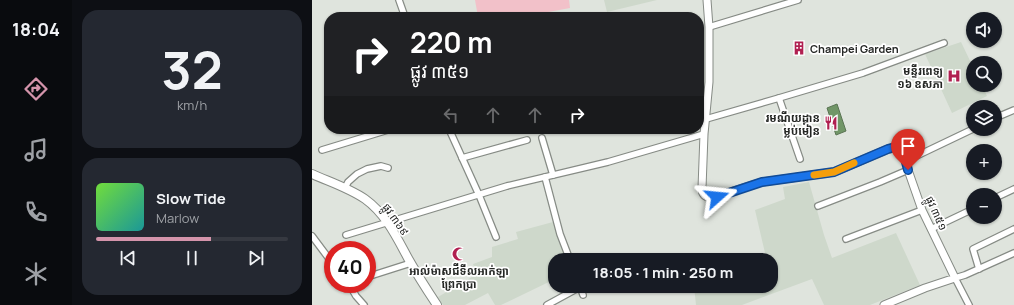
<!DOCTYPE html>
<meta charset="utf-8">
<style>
:root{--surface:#171b24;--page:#242831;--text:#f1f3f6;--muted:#9ea1a6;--line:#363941;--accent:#d494ab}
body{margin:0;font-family:Manrope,"Noto Sans Khmer",sans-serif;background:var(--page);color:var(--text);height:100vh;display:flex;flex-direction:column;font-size:15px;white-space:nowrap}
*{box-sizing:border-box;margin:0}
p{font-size:13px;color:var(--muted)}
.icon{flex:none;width:22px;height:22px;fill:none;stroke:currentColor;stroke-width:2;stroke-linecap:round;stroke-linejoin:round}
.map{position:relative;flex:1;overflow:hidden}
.details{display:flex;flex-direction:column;gap:10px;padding:10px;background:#0d0f14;width:240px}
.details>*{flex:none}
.hud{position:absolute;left:12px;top:12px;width:380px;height:122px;border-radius:16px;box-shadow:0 1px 3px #0004;background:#202124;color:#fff;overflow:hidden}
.tools{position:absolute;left:654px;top:12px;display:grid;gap:8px}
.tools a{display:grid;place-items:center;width:36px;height:36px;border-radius:50%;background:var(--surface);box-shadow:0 1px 3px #0004;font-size:20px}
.speed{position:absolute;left:12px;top:241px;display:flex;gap:8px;font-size:20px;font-weight:700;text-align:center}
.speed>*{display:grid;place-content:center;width:52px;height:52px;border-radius:50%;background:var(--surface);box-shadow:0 1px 3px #0004;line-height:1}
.speed .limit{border:6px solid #d22;background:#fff;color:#111}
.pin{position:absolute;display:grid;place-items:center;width:34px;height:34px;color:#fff;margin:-41px -17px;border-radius:50% 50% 50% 0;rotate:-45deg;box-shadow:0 0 4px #0007}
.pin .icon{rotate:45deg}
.me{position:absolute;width:44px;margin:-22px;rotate:72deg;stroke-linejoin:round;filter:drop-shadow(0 0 3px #0008)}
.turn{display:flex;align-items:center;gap:14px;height:84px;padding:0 20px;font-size:18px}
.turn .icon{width:52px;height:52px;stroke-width:2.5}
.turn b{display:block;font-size:28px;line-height:34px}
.lanes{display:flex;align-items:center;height:38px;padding:0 20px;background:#0003;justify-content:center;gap:20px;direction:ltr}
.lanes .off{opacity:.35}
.details .widget{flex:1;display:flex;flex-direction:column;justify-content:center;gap:6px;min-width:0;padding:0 14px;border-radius:16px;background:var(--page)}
.details .dial{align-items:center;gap:0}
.dial b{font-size:52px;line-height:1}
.song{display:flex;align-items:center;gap:12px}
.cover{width:48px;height:48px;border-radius:6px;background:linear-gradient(135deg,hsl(100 70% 55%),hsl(180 70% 35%))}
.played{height:4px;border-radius:2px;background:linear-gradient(90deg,var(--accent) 60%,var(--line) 60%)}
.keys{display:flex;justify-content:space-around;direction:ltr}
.trip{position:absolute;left:236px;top:253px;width:230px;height:40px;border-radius:16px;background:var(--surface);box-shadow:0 1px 3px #0004;font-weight:700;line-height:40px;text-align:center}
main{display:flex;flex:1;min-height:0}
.menu{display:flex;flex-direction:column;width:72px;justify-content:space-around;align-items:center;background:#090b0e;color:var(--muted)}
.menu .icon{width:28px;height:28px}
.menu .current{color:var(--accent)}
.menu b{font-size:18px;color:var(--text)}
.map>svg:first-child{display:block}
.built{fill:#ced8cb}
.green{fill:#f2c1c9}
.water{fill:#719667;stroke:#5a7453}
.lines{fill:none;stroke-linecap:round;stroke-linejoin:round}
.minor-casing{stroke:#868b85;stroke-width:8}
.tertiary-casing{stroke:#868b85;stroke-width:9}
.secondary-casing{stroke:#868b85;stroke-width:10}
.minor{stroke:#fff;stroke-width:5.5}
.tertiary{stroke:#fff;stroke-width:7}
.secondary{stroke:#fff;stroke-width:8}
.route-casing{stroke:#114b97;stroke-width:10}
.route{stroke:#1a73e8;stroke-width:7}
.slow{stroke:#f59e0b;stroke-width:7}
.labels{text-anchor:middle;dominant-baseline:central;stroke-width:3.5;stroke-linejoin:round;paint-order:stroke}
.poi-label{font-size:11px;font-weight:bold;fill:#242624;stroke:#fff;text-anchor:end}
.street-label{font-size:11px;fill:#242624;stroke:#fff}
</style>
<main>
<nav class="menu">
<b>18:04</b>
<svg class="icon current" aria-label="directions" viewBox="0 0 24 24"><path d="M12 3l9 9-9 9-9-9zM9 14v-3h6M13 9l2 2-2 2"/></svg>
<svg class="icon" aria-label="music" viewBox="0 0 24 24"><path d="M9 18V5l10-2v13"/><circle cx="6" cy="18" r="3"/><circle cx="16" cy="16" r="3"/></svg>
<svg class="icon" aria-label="phone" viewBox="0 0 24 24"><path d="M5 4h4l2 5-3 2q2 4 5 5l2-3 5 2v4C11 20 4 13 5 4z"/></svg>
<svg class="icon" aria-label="climate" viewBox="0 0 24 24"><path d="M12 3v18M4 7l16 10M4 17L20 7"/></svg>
</nav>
<section class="details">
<div class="widget dial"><b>32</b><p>km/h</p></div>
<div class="widget">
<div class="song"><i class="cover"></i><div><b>Slow Tide</b><p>Marlow</p></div></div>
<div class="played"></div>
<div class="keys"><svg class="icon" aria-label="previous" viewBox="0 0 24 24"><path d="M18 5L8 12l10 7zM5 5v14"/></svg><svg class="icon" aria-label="pause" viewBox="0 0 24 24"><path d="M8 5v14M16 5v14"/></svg><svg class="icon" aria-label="next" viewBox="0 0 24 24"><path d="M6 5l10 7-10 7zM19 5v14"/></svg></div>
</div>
</section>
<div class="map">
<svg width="702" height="305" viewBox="0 0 702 305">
<rect width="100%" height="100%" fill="#dfe4dd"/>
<!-- built -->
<g class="built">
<path d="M292,0H345L295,12Z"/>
<path d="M649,42L661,67V85H670L675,96L640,113L613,54Z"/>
<path d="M497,182L512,235L520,258L584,233L608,285L558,305H512L500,279L430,305H384L382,286H459V260H432L453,253L443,210L473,199L471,187Z"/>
<path d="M241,222L255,260H243V279L189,305H183L176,293L153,305H131L126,297L165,274L161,264L180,257V247L206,239L204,232Z"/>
</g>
<!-- green -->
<path class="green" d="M163,0H257L258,8L209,17H166Z"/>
<!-- water -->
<path class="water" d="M525,104L534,131L524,135L515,108Z"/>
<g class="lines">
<!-- minor casing -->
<g class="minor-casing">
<g id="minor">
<path d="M87,0L93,17"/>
<path d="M397,27L486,0"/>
<path d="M467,98L488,159"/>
<path d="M683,118L702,110"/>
<path d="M394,119L467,98L551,73L632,43"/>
<path d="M137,129L167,195L184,237"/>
<path d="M230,138L241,175"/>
<path d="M10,150L79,129"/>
<path d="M150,158L215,140"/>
<path d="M594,161L661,129"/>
<path d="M233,177L248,234L258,260"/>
<path d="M33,188L36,182L45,174L55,169L69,166L76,168"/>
<path d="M683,198L702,189"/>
<path d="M506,206L568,182L596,170"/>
<path d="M619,229L661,209"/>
<path d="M34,235L195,186L296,162L392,134"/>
<path d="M0,236L21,264"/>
<path d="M534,239L610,210"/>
<path d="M667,269L661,249L702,229"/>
<path d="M55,277L99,263"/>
<path d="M37,284L44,296L52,305"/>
<path d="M268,286L271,295"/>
<path d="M235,305L268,287"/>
<path d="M657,305L643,278L653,275L702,253"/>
</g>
</g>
<!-- tertiary casing -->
<g class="tertiary-casing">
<path id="tertiary" d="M395,0L397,27V82L392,134L390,188C390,194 392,197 399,198L450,182L522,172L576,149L583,148H586L589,151L594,161L596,170L610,210L643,278L613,288L572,305"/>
</g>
<!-- secondary casing -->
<g class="secondary-casing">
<path id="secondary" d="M0,174C18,182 37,188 53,199C74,214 85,238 97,260C106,276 115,290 125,305"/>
</g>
<!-- minor -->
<use href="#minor" class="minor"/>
<!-- tertiary -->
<use href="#tertiary" class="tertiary"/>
<!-- secondary -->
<use href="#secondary" class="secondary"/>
</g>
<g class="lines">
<!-- route casing -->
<g class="route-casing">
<path id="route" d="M405,197L450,182L522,172L576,149C579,148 583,147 586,148C593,152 594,163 596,170"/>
</g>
<!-- route -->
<use href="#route" class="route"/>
<!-- slow -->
<path class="slow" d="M502,175L522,172L542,163"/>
</g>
<!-- icons -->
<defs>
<g id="building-bare" transform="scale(1.08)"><path d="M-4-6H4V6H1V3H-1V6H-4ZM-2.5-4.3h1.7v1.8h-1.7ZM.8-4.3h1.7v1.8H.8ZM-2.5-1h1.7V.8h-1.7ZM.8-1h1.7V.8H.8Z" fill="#b01f50" stroke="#fff" stroke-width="2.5" paint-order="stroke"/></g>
<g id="hospital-bare" transform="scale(1.08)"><path d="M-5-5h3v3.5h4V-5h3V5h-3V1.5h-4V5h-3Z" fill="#b01f50" stroke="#fff" stroke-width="2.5" paint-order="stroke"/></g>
<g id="restaurant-bare" transform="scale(1.08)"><path d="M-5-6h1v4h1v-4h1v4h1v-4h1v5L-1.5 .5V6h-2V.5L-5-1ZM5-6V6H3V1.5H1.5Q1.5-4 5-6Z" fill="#b01f50" stroke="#fff" stroke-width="2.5" paint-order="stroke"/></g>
<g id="mosque-bare" transform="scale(1.08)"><path d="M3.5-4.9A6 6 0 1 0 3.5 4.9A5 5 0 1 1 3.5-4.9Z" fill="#b01f50" stroke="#fff" stroke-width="2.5" paint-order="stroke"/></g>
</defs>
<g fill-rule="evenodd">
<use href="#building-bare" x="487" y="48"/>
<use href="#hospital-bare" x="642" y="76"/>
<use href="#restaurant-bare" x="519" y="123"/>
<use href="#mosque-bare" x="147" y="254"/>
</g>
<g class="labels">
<!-- poi labels -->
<g class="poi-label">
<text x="498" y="48" text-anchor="start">Champei Garden</text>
<text x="631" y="70">មន្ទីរពេទ្យ<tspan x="631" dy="13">១៦ ឧសភា</tspan></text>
<text x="508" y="117">រមណីយដ្ឋាន<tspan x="508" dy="13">ម្លប់មៀន</tspan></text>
<text x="147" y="270" text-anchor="middle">អាល់ម៉ាសជីទីលអាក់ឡា<tspan x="147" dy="13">ព្រែកប្រា</tspan></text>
</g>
<!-- street labels -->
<g class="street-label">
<text transform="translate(625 213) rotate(66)">ផ្លូវ ៣៥១</text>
<text transform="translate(84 219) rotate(55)">ផ្លូវ ៣៦៩</text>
</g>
</g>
</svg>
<div class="tools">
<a><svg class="icon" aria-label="sound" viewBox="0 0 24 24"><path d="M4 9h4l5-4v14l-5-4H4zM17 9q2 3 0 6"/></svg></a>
<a><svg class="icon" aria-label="search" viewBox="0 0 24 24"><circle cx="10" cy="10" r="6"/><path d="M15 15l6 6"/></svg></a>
<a><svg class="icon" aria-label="layers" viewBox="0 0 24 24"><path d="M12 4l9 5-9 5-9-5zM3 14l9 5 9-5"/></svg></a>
<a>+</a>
<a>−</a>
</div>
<div class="speed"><div class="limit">40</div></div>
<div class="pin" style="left:596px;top:170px;background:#d93025"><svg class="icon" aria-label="arrive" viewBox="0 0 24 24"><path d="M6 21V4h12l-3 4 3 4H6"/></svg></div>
<svg class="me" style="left:405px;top:197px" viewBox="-20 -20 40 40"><path d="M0-17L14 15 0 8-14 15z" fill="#1a73e8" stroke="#fff" stroke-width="4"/></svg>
<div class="trip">18:05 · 1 min · 250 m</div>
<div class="hud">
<div class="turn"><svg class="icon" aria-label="right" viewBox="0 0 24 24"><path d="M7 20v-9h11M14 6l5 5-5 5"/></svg><div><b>220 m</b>ផ្លូវ ៣៥១</div></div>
<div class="lanes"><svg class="icon off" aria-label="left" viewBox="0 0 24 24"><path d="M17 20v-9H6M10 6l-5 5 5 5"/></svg><svg class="icon off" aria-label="ahead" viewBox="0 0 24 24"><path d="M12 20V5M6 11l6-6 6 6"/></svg><svg class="icon off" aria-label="ahead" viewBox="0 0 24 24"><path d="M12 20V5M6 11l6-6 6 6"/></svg><svg class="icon" aria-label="right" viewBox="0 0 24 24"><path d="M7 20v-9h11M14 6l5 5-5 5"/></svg></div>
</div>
</div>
</main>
